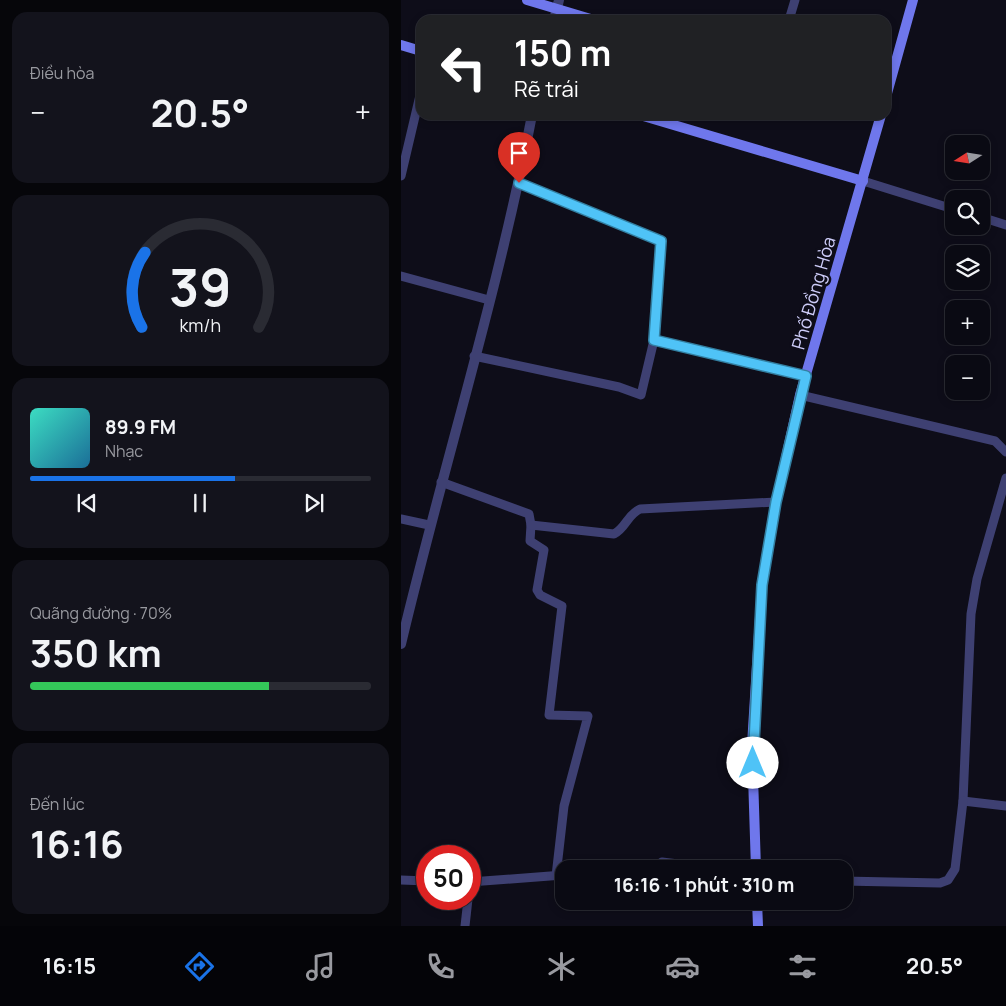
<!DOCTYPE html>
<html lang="vi">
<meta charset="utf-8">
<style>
:root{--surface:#0a0a13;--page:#13131c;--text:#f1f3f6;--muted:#999aa0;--line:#2a2b33;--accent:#1a73e8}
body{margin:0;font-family:Manrope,sans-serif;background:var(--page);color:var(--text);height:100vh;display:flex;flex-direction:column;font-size:19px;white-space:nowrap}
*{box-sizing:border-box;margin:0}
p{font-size:16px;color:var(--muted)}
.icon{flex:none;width:28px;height:28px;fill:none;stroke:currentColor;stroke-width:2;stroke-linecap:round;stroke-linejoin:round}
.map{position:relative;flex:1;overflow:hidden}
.details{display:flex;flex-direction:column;gap:12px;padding:12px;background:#06060a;width:401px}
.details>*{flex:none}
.hud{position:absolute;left:15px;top:15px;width:475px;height:105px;border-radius:15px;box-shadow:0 2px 8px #0003,0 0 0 1px var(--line);background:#202124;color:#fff;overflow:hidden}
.needle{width:32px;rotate:258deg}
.tools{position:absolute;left:544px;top:135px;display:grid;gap:10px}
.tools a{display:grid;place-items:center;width:45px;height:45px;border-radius:10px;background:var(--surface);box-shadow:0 2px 8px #0003,0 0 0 1px var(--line);font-size:25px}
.speed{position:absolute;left:15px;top:845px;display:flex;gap:10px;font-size:25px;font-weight:700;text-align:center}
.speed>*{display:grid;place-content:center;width:65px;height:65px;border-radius:50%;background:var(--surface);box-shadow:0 2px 8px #0003,0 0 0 1px var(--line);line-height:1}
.speed .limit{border:8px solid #d22;background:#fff;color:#111}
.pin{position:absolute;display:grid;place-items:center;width:42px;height:42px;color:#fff;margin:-51px -21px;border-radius:50% 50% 50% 0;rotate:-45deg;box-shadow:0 0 5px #0007}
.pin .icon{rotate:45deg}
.me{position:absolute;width:55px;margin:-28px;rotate:0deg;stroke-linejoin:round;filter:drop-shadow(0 0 4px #0008)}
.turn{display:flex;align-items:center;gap:18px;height:105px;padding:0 15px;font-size:22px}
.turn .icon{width:65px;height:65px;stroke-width:2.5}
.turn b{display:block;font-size:35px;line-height:42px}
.big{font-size:38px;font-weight:700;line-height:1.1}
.details .widget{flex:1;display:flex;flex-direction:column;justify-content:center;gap:8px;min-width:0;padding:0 18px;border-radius:15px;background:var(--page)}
.details .dial{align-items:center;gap:0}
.dial svg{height:130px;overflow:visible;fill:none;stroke:var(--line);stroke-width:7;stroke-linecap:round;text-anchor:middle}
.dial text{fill:var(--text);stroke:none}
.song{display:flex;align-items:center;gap:15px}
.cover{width:60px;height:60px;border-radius:8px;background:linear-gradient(135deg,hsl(170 70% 55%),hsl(200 70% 35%))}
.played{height:5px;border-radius:2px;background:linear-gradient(90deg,var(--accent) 60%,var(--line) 60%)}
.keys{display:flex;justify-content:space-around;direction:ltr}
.heat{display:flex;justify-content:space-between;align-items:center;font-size:28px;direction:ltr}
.charge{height:8px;border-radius:4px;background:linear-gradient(90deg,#34c759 70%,var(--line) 0)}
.trip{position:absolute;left:154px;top:860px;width:298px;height:50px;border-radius:15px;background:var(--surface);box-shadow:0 2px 8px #0003,0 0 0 1px var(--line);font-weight:700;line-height:50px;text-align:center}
.tabs{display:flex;height:80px;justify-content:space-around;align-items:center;background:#040408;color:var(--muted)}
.tabs .icon{width:35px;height:35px}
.tabs .selected{color:var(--accent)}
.tabs b{font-size:22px;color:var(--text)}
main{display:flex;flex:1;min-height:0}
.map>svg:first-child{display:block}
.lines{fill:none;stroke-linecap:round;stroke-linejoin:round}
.lane{stroke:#3e4072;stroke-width:9}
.street{stroke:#3e4072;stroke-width:10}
.secondary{stroke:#6f77ec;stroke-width:10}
.route-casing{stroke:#337fa1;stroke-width:12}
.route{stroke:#4fc3f7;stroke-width:9}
.labels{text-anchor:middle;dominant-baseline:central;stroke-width:5;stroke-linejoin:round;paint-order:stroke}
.street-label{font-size:18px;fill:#cdccf8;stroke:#0e0d19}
</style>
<main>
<section class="details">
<div class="widget"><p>Điều hòa</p>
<div class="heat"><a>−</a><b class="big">20.5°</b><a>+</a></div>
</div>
<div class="widget dial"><svg viewBox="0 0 100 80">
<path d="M14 69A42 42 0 1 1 86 69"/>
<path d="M14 69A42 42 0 0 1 16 23" stroke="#1a73e8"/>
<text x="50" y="56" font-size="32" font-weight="700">39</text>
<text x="50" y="72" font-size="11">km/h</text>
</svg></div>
<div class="widget">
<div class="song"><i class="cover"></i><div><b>89.9 FM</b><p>Nhạc</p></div></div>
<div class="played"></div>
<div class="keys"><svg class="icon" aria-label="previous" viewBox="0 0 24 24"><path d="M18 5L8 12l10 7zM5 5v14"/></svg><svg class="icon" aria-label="pause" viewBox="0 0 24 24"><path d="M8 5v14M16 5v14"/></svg><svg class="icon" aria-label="next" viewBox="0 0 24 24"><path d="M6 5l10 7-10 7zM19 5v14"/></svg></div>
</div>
<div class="widget"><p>Quãng đường · 70%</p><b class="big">350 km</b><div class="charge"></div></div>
<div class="widget"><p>Đến lúc</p><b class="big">16:16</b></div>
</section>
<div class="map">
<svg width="605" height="926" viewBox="0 0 605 926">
<rect width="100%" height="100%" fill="#0e0d19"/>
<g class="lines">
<!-- lane -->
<g class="lane">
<path d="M388,20L394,0"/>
<path d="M0,176L20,91"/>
<path d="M462,181L552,209"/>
<path d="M580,217L605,225"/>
<path d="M0,276L88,300"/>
<path d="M253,340L405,376"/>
<path d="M73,356L218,387L240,395L253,340L260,241L118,183"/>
<path d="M399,395L594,441L605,452"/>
<path d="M605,478L576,579L570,614L562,801L605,806"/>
<path d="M40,482L128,514L130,525L129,541L143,550L136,590L139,595L161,606L148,715L187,716L163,806L155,876"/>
<path d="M0,519L28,525"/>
<path d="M130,525L213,534C225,528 226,515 239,509L375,502"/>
<path d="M253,869L261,862L318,869"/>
<path d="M0,880L26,881"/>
<path d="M442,881L539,883L547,880L554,869L562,801"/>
<path d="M69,882L162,875"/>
<path d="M64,926L67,899"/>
</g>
<!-- street -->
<g class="street">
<path d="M153,20L158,0"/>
<path d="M0,644C42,467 97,293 131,115"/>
</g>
<!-- secondary -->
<g class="secondary">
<path d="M126,0L193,20"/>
<path d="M0,45L20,51"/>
<path d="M485,97L512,0"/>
<path d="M239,115L462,181"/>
<path d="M355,869L351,745L361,585L375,502L399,395L480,115"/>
<path d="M356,901L357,926"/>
</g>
</g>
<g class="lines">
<!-- route casing -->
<g class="route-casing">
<path id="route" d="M118,183L260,241L253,340L405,376L375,502L361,585L352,763"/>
</g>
<!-- route -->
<use href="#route" class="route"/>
</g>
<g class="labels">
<!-- street labels -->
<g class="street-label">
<text transform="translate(412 293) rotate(-74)">Phố Đồng Hòa</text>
</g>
</g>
</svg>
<div class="tools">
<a><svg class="needle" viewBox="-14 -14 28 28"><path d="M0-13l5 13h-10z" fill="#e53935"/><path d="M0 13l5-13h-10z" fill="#999aa0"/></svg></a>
<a><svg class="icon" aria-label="search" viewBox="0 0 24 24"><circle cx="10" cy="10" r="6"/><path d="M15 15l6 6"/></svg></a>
<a><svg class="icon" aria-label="layers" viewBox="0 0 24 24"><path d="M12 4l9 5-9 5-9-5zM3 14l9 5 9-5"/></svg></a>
<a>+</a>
<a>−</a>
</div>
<div class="speed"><div class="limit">50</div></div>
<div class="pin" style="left:118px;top:183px;background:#d93025"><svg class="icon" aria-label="arrive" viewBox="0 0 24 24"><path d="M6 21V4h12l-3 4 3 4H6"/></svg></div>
<svg class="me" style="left:352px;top:763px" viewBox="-20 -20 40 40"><circle r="19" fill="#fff"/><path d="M0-13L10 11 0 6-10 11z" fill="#4fc3f7"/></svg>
<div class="trip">16:16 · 1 phút · 310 m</div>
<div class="hud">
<div class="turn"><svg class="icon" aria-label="left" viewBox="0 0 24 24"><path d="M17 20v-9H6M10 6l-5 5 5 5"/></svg><div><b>150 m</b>Rẽ trái</div></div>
</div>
</div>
</main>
<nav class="tabs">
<b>16:15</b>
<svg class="icon selected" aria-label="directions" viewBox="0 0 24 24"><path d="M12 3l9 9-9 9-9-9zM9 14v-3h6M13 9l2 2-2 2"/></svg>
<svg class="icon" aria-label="music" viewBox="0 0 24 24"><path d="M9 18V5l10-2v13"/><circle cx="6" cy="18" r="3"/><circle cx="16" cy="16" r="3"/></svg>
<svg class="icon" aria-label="phone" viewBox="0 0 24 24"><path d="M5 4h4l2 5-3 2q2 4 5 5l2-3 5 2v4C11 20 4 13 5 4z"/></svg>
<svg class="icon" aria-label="climate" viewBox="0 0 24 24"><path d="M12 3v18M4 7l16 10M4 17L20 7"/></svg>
<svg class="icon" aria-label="car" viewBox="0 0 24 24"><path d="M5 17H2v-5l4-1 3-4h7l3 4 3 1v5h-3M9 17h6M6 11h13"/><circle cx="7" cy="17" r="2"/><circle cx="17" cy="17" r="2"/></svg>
<svg class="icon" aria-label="filters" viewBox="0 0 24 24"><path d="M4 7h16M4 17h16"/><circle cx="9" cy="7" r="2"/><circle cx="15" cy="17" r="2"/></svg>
<b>20.5°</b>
</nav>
